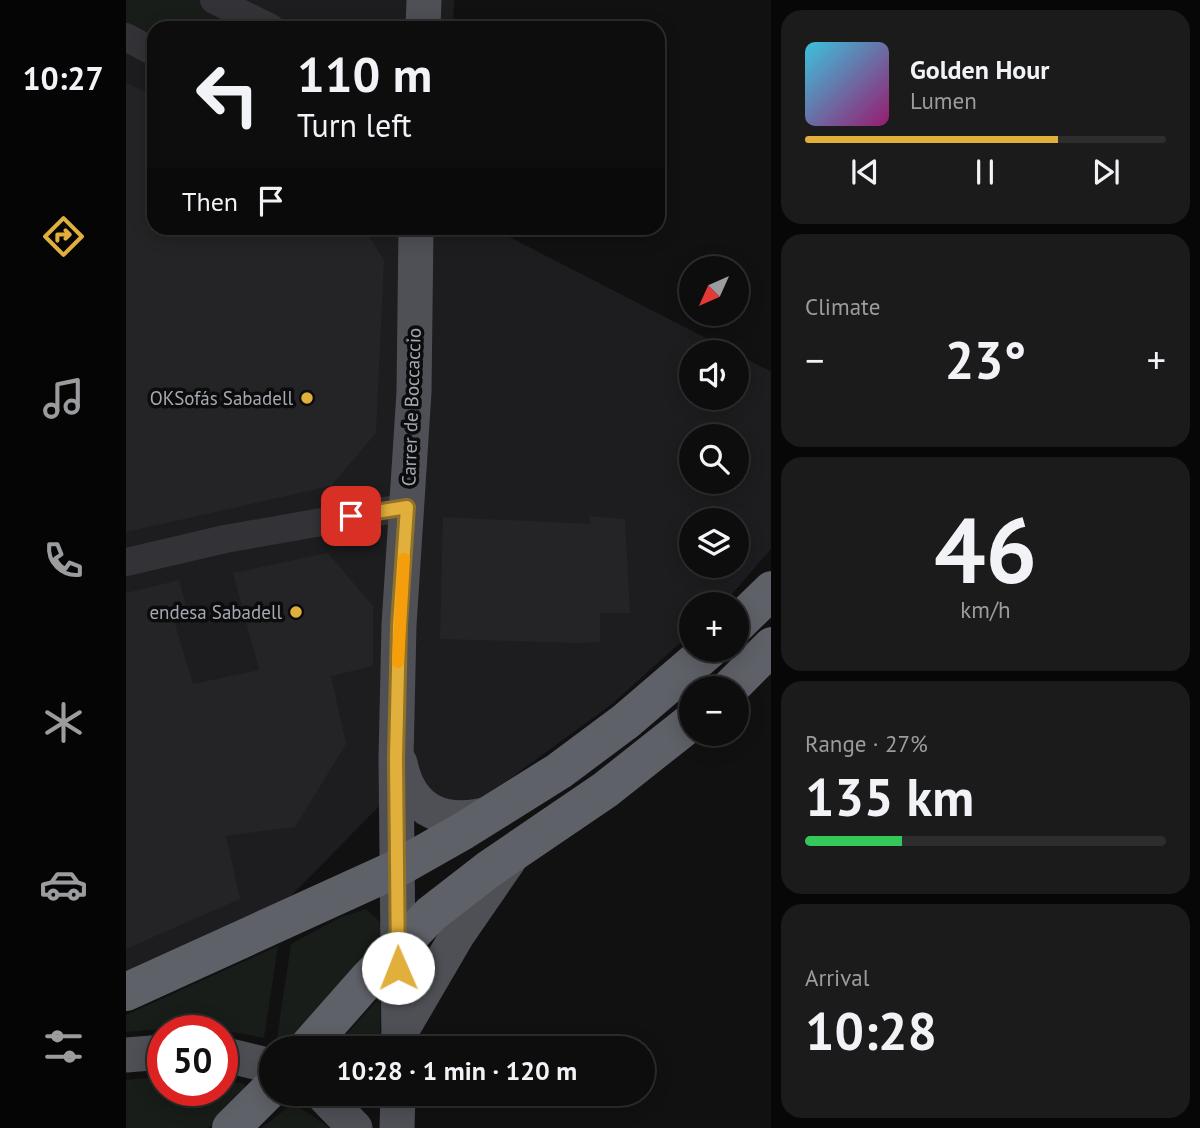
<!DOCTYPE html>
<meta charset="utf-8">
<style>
:root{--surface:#0d0d0e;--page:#1b1b1c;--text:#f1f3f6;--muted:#9a9c9e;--line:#2d2d2e;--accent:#e0af3c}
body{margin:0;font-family:"PT Sans",sans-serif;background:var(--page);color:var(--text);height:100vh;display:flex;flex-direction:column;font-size:26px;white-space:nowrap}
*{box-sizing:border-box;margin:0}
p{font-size:23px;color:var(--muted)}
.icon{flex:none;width:38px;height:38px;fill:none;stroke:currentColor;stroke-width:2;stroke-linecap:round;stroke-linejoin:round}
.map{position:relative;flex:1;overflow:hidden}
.details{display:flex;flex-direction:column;gap:10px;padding:10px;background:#070708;width:429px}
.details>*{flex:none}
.hud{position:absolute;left:21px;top:21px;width:518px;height:214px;border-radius:21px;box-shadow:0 4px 18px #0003,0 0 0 2px var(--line);background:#0d0d0e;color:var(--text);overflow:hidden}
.needle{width:46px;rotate:225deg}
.buttons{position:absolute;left:553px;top:256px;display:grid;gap:14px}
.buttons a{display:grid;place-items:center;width:70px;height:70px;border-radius:50%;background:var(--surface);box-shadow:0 4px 18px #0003,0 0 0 2px var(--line);font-size:35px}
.speed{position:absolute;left:21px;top:1015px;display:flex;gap:14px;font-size:35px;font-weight:700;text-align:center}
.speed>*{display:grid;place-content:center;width:91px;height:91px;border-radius:50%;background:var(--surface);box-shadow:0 4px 18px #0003,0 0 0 2px var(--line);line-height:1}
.speed .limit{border:10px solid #d22;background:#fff;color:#111}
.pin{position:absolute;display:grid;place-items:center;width:60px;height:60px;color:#fff;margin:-30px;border-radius:14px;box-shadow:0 4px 10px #0006}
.me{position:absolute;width:77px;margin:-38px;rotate:359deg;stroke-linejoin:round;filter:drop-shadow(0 0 5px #0008)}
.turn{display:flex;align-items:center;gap:24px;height:147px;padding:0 35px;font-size:32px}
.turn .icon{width:91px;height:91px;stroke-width:2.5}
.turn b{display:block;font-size:49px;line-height:60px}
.then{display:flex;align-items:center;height:66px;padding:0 35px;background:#0003;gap:14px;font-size:26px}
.big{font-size:52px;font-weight:800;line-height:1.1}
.details .tile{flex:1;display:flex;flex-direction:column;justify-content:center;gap:10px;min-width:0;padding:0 24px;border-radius:21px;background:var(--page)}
.details .dial{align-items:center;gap:0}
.dial b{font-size:91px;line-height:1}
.song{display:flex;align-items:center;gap:21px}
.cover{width:84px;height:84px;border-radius:10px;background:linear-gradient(135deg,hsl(190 70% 55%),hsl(320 70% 35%))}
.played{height:7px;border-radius:4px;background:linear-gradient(90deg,var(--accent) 70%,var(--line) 70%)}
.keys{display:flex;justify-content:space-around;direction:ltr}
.heat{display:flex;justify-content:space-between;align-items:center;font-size:38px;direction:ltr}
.charge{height:10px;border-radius:5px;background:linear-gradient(90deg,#34c759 27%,var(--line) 0)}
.trip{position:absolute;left:133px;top:1036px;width:396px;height:70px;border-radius:35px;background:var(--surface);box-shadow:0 4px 18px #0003,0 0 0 2px var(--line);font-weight:800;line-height:70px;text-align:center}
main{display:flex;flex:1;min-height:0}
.dock{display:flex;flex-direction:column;width:126px;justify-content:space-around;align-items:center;background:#050506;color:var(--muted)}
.dock .icon{width:49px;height:49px}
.dock .current{color:var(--accent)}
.dock b{font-size:32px;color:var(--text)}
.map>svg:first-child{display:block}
.built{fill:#1d1d1f;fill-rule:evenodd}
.green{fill:#181d19}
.building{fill:#242426}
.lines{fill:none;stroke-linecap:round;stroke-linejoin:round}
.minor{stroke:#333337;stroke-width:28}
.major{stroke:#4f5056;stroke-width:35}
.highway{stroke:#5f6168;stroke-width:38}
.route-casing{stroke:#927227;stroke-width:18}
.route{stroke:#e0af3c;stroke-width:12}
.slow{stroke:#f59e0b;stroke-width:12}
.poi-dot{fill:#e0af3c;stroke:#0c0c0d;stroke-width:2.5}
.labels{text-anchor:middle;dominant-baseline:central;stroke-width:7;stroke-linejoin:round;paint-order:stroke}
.poi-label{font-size:19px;fill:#a4a8b2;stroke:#0c0c0d;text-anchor:end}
.street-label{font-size:19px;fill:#a4a8b2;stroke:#0c0c0d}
</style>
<main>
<nav class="dock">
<b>10:27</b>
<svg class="icon current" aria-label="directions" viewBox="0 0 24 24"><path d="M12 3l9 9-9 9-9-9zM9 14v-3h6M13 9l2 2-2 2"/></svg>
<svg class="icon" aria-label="music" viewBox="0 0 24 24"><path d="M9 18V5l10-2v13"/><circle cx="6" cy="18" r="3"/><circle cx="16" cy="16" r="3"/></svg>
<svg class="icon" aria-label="phone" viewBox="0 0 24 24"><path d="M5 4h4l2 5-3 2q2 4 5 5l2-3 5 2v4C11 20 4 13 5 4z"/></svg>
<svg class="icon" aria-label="climate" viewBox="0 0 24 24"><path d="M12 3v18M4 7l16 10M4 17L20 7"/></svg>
<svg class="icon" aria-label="car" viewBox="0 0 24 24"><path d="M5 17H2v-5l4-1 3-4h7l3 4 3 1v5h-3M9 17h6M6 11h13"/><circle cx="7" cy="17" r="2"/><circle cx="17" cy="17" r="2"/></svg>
<svg class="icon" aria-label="filters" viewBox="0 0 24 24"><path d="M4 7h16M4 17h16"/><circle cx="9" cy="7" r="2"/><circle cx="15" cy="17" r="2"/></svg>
</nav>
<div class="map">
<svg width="646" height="1128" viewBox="0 0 646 1128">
<rect width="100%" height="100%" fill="#111112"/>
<!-- built -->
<path class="built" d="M0,0H328L327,28H28V228H366L607,352H565V397H611V354L646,372L645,549L600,601L598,604H565V633L486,704L323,823L273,786L158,903L0,973ZM565,436H611V481H565ZM565,520H611V565H565Z"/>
<!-- green -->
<g class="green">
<path d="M0,0H71L130,28H28V41L0,28Z"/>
<path d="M240,909L253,921L259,931L253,944L164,1048L150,1045L165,944L215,917Z"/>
<path d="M152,946L138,1038C87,1027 52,1027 0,1032V1015Z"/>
<path d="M255,996L254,1048H208Z"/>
<path d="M37,1076V1090H96V1081L120,1084L115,1100L82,1128H0V1080Z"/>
<path d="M167,1103L204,1128H136Z"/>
</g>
<!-- building -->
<g class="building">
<path d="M0,83L28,96V228H238L258,260L250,433L205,486L0,532Z"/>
<path d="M463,516L499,519L504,613H474V642L451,643L314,639L317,517L465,524Z"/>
<path d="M202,553L247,606V666L205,676L220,744L169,827L100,836L114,899L0,949V593L53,580L61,610L46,614L67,684L133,670L107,573Z"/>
</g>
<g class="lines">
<!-- minor -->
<g class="minor">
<path d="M88,0L145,28"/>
<path d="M0,37L28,52"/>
<path d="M0,562L99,539L281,507"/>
</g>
<!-- major -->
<g class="major">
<path d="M297,28L298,0"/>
<path d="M274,763C284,813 320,826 366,813"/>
<path d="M273,1035L332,934L383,860"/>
<path d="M273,1048L270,758L273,625L288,392L290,228"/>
<path d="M96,1054L145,1066"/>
<path d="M0,1055L37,1052"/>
<path d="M196,1094L229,1128"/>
<path d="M271,1128L272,1094"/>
</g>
<!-- highway -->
<g class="highway">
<path d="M611,624L646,590"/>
<path d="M604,688L646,646"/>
<path d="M0,992L270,869L337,831L433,771L500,721L584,649"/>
<path d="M181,1048L241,980L305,914L363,869L479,790L565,722"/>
<path d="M105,1128L145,1088"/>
</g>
</g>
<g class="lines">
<!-- route casing -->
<g class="route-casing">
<path id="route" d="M225,516L281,507L273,625L270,758L272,968"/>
</g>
<!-- route -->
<use href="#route" class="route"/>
<!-- slow -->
<path class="slow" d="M272,662L278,559"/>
</g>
<!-- markers -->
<g class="poi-dot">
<circle cx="181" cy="398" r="7"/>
<circle cx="170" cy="612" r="7"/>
</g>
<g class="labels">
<!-- poi labels -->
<g class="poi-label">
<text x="167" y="398">OKSofás Sabadell</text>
<text x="156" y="612">endesa Sabadell</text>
</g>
<!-- street labels -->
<g class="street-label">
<text transform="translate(285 407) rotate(-88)">Carrer de Boccaccio</text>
</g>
</g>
</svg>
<div class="buttons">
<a><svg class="needle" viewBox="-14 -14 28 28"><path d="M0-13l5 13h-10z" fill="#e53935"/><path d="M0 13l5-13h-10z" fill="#9a9c9e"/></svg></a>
<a><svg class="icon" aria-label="sound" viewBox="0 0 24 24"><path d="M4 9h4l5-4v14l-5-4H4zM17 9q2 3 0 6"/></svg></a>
<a><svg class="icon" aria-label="search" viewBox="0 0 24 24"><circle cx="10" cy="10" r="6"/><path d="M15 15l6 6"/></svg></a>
<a><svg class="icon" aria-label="layers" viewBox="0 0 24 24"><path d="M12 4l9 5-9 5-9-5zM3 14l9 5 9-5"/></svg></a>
<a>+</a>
<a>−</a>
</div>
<div class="speed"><div class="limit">50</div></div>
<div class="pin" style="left:225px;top:516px;background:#d93025"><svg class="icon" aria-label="arrive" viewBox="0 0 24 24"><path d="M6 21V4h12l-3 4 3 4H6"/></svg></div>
<svg class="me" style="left:272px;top:968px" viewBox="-20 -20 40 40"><circle r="19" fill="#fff"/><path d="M0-13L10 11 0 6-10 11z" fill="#e0af3c"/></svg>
<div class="trip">10:28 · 1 min · 120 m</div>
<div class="hud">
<div class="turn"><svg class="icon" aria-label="left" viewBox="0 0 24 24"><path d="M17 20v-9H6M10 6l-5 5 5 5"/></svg><div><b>110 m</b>Turn left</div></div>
<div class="then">Then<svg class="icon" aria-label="arrive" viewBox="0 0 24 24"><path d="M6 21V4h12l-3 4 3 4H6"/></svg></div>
</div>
</div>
<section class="details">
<div class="tile">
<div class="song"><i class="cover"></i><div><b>Golden Hour</b><p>Lumen</p></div></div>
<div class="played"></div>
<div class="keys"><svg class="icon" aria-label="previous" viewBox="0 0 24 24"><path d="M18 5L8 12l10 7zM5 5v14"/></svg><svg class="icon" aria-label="pause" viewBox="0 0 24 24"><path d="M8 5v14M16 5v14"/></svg><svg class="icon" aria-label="next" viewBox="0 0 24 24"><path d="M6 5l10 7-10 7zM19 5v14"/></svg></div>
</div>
<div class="tile"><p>Climate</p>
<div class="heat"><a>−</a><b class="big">23°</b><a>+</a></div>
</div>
<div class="tile dial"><b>46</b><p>km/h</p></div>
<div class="tile"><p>Range · 27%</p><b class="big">135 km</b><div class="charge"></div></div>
<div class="tile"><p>Arrival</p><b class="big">10:28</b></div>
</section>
</main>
